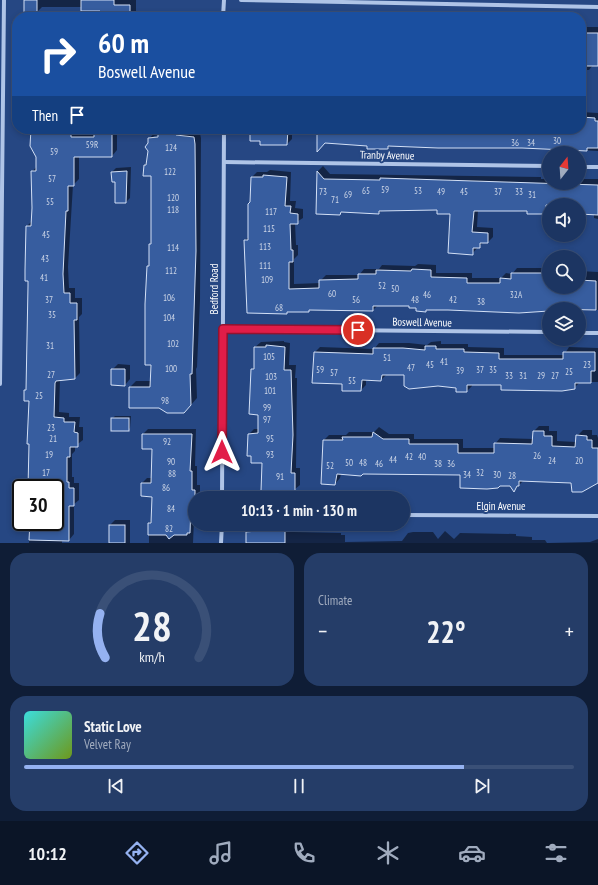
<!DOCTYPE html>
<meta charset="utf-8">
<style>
:root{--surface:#1c3562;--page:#253d68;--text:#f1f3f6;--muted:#a0abbe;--line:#3a5077;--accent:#95b2f1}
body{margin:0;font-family:"PT Sans Narrow",sans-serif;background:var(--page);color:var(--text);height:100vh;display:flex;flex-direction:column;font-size:15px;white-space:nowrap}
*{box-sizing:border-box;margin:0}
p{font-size:13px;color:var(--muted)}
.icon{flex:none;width:22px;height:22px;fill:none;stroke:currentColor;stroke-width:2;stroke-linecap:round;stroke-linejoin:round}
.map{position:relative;height:543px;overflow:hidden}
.details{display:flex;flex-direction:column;gap:10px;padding:10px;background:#0f1d36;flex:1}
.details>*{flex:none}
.guide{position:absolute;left:12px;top:12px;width:574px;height:122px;border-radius:16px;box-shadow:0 2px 6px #0003,0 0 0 1px var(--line);background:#1a4fa0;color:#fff;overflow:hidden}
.needle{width:26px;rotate:17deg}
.controls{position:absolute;left:542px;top:146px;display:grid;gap:8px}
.controls a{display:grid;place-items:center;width:44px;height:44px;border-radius:50%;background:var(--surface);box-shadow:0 2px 6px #0003,0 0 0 1px var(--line);font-size:20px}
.speed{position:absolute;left:12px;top:479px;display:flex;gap:8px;font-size:20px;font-weight:700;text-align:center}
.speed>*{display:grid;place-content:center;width:52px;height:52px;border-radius:50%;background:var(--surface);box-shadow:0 2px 6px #0003,0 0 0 1px var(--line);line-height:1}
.speed .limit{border:2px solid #111;border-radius:6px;background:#fff;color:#111}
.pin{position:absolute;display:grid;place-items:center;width:34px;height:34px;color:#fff;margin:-17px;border:2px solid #fff;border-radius:50%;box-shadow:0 1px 4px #0007}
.me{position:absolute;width:44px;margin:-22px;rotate:0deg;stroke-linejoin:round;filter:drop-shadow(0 0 3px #0008)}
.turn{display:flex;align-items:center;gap:14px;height:84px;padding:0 20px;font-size:18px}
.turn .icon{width:52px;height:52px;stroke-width:2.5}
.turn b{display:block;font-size:28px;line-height:34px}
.then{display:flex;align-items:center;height:38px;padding:0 20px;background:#0003;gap:8px;font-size:15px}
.big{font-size:30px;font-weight:600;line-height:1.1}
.details .widget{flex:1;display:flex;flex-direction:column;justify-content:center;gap:6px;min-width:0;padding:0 14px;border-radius:16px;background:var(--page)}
.details .dial{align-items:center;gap:0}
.dial svg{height:104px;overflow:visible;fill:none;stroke:var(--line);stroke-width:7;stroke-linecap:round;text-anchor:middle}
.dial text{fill:var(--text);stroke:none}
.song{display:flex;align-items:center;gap:12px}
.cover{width:48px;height:48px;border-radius:6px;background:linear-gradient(135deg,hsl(180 70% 55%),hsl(80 70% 35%))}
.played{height:4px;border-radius:2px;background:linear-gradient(90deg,var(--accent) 80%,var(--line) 80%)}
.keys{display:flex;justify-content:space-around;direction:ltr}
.heat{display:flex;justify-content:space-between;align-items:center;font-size:22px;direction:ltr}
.details .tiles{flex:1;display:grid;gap:10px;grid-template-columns:1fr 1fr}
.widget:last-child{grid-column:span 2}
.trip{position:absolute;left:188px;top:491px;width:222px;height:40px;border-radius:20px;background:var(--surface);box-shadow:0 2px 6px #0003,0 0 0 1px var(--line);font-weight:600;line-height:40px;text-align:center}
.dock{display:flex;height:64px;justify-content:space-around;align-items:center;background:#0b1527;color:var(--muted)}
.dock .icon{width:28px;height:28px}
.dock .on{color:var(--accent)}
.dock b{font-size:18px;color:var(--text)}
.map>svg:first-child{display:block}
.shadow{fill:#0007;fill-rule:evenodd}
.building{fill:#375d9f;stroke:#d3e0f6}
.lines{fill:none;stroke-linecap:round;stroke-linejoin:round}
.street{stroke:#afc4e7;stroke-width:4}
.route-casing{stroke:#92132f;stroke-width:10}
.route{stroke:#e11d48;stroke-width:7}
.labels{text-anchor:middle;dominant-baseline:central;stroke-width:4;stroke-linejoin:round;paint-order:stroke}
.number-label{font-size:9px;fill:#cdd6e7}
.street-label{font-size:11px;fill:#fff;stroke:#264783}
</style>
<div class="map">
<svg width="598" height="543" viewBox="0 0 598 543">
<rect width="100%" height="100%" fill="#264783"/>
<!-- shadow -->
<g class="shadow">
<path d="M25,0H136V12L158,13L164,11L166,14H186V17H101V10L82,7H42L36,13Z"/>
<path d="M581,27H598V65H593L589,70H581Z"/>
<path d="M581,112L598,113V151L522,147L390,146L388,148L368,145L318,129H581Z"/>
<path d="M31,129H76V132H97L100,129H117V150L112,156H79V179L73,185L68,267L69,288H75V298H82V314L79,317L80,373L75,378L60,379L59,412L69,413V417H80L79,427H83V440L75,446V451L72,454V477H74V483H79V500L74,504V534L69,540L62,539V543H29L30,522H55V488H28L30,400L25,390L27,388L29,286L27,226L32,221V172L37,166V156Z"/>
<path d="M156,129H199L201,138L200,300L197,367L196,369L197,398L190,406L130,407V387L136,381H151L148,266L150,264V244L152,242V175L144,165L147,163L149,139L155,132ZM159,135L160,137L151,139L154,136Z"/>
<path d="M250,129H296L292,133V139L287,144L261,140Z"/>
<path d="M323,166L330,174L541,177V179H549V183H579V179H598V219L594,218V214L579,213V205H549V212L478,210L477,227L493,228V237L488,242H484L478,247L472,254L451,213L438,209L382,210L379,213L343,211L340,214L317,213L318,171Z"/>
<path d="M131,167L130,198L126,202H116V181L112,172L116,168Z"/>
<path d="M270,170L291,172L290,201H296L295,208L303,209V218L295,223L296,245H298V255L294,259V284L320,283V281L326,275H359L364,269H379L382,265L415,266L418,264L436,265V273H472V278H501L506,273L512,274L517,268H549V287H579V271L598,272V310L428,309L426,311L410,305H378L373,310L311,309L309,311L245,240L249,237L252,177L257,172H267Z"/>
<path d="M284,341V342L290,343L289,365H296L295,378H297L296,468H300V485L294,490L263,462L249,434L254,429H259V414L252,370L255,366V347L261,342Z"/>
<path d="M441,341V344H468V347L504,348V355H564L569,347L598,348V382H580L574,388L472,384V386L467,391L457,387L438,385L405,374H387L381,380L366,379V385L361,390L343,383L315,352L320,347L374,349L379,343H409L427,345L431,342Z"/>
<path d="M118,364L130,365V379L125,385L112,370Z"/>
<path d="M115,416H131L130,428L128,430L112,419Z"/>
<path d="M539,426H549V431H557V441L576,442L577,436L583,430H592V435H597L598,438V482L523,481L514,490L510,486L462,474H341L340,478L335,484L324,440L329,435H346L349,432H374L379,427L389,434H414V439H463V448H495V444L500,438L534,439V431Z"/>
<path d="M148,429H196L195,466H197V485H200V498H195L193,543H149V523L152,520L153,496L142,483L147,478H152L153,448L143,434Z"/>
<path d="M115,520H130V543H110V525Z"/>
<path d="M291,525V527H294V532L341,533V535H345V542L402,541L408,533L413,532H433L438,539L445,531L454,539L460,533L516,534V536L532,537V540H545L547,543L590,542L598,539V543H247V532L253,526Z"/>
</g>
<!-- building -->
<g class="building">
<rect x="24" y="0" width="13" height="14"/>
<path d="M81,0H114V5H130V17H100V11H81Z"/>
<rect x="581" y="33" width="17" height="33"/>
<path d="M581,117L595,118V121H598V148H587V151L522,148H438L388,146V149H367V146L325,143L317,152V129H581Z"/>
<path d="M31,129H71V137H94V134H112V157H74V186H68V211H66L63,274L64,293H70V303H77V320H74L75,379L56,381L55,383L54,417L64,418V422H75L74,432L78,433V447H70V457H67V482H69V488H74V506H69V541L29,540L30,522H55V488H28L29,444H27L29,401H24V390H26L28,286V281H25V270L26,226H31L32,208L31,171H36V157L30,146Z"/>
<path d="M250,129H288L287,145H260V141H250Z"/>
<path d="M158,134H177L176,135L194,137L195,144L196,251L192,374H190L191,405L184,413H167L159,408H129V387H150L151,365H145V304L147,266H149V244H151V176H143L144,165H146L148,151L145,147L148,143V138L158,137Z"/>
<path d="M127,171L126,203H115V182H112L111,172Z"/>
<path d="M317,171L324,179L380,180V178L598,185V215L579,214V205H546V214H527V211H474L472,232L488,233V243H480V248H473V255L448,253L450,214H437V210L379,211V214L341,212L340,215L316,214Z"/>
<path d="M263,175L287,177L285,206H291L290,213L298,214V224H290L291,250H293V262H289V289L319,288V280L358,279V274H376V270L411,271L412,269L431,270V277L467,278V283H500V278L511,279V273H547L549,287H579V280L596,281V310L549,309V311L519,313L448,310H426V312L416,311V308H409V306H373V311L309,310V312H287V314L247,313L244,240H248V204L250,202L251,177H263Z"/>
<path d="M266,345L285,347L284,370H291L293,435L291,473H295V491H261L262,463H251V456H247L248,434L258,433V415L249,414L251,369H254V347H266Z"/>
<path d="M425,346H436V349H464V352L499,353V359H563V352H595V371H591V383H575V389L562,391L501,390V385H467V392H456V388L438,386L409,389L404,386V375H382L381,381L362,380L361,391H342V384L312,383L314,352L373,354V348H403L425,350Z"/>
<path d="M111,369H125V386L111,385Z"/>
<rect x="111" y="418" width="18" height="13"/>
<path d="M533,431H544V436H552V446L575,447L576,435L587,436V440H592V448H598V483L582,492H572L571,483L519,481V486H517L514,492L510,486H500L498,488L487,489L460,488V475L363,474L361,476L337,474L335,485L321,484L323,440H343L342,437H372L373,432L383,439H409V444H458V453H494V443L532,444Z"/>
<path d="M142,434H192L190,471H192V490H195V504H191L190,533H187V535H174L169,539L166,535H148V523H151L152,497L141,496V483H151L152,449H142Z"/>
<rect x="109" y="525" width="16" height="18"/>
<path d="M257,531H285V543H246V532Z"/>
</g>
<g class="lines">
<!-- street -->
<g class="street">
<path d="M241,0L598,7"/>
<path d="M223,17L224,0"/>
<path d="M224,162L549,166"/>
<path d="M579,167H598"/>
<path d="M223,329L549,332"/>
<path d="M579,333H598"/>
<path d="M0,384L4,0"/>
<path d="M222,498L224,129"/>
<path d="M403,515L598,516"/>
<path d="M221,543L222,524"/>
</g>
</g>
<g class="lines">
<!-- route casing -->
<g class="route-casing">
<path id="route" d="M222,452L223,329L358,330"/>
</g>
<!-- route -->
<use href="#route" class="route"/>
</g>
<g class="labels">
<!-- number labels -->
<g class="number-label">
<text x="557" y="140">30</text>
<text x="515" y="142">36</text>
<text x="531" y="142">34</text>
<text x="92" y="144">59R</text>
<text x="171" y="147">124</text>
<text x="54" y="151">59</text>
<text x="170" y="171">122</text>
<text x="52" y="178">57</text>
<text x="385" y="189">59</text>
<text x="366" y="190">65</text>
<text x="418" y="190">53</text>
<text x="323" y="191">73</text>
<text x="441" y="191">49</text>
<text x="464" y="191">45</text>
<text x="498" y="191">37</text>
<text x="519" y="191">33</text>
<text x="348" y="194">69</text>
<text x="532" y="194">31</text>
<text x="173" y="197">120</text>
<text x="335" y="199">71</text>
<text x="50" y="201">55</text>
<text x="173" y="209">118</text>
<text x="271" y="211">117</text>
<text x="269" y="228">115</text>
<text x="46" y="234">45</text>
<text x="265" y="246">113</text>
<text x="173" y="247">114</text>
<text x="45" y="258">43</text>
<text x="265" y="265">111</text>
<text x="171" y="270">112</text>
<text x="44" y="277">41</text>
<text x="267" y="279">109</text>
<text x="382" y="285">52</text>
<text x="395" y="288">50</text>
<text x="332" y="293">60</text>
<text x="427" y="294">46</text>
<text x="516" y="294">32A</text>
<text x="169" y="297">106</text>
<text x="49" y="299">37</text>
<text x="356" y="299">56</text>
<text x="415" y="299">48</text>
<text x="453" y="299">42</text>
<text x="481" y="301">38</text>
<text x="279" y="307">68</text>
<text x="52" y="314">35</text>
<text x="169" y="317">104</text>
<text x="173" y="343">102</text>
<text x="50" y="345">31</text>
<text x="269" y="356">105</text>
<text x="387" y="357">51</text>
<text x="444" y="361">41</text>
<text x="430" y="364">45</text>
<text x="587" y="364">23</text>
<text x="411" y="367">47</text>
<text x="171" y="368">100</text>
<text x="320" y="369">59</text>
<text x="480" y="369">37</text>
<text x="493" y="369">35</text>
<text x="460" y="370">39</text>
<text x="569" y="371">25</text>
<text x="334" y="372">57</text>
<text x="51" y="374">27</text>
<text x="509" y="375">33</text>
<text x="523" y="375">31</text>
<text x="541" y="375">29</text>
<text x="555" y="375">27</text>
<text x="271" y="376">103</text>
<text x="352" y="380">55</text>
<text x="270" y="390">101</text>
<text x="39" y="395">25</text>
<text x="165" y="400">98</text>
<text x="267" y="407">99</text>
<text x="267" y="419">97</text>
<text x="51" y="427">23</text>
<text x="53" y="438">21</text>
<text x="270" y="438">95</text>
<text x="167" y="441">92</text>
<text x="49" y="454">19</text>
<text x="270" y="454">93</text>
<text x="537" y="455">26</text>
<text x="409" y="456">42</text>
<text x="422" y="456">40</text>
<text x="393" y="459">44</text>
<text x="552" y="460">24</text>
<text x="579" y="460">20</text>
<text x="171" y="461">90</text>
<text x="349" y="462">50</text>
<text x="363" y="462">48</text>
<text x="379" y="463">46</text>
<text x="438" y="463">38</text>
<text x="451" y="463">36</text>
<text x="330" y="465">52</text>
<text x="46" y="472">17</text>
<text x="480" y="472">32</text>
<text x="172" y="473">88</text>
<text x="467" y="474">34</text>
<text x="497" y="474">30</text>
<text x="512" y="475">28</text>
<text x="280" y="476">91</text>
<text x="166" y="487">86</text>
<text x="171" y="508">84</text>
<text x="169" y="528">82</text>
</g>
<!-- street labels -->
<g class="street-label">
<text transform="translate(387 155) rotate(1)">Tranby Avenue</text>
<text transform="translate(214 289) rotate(-90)">Bedford Road</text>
<text transform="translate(422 322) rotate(1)">Boswell Avenue</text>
<text x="501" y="506">Elgin Avenue</text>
</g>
</g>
</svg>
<div class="controls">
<a><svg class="needle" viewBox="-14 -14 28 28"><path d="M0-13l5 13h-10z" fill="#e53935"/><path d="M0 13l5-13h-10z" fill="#a0abbe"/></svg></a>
<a><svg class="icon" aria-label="sound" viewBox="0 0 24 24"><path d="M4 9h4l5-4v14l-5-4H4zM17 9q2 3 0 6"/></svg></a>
<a><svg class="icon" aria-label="search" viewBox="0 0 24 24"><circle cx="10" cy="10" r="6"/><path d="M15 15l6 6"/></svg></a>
<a><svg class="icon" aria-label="layers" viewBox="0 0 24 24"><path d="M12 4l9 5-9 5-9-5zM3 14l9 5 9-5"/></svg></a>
</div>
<div class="speed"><div class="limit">30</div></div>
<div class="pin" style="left:358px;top:330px;background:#d93025"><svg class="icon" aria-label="arrive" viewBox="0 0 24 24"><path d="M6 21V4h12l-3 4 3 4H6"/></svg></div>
<svg class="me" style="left:222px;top:452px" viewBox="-20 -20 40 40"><path d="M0-17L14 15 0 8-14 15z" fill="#e11d48" stroke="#fff" stroke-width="4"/></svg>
<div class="trip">10:13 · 1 min · 130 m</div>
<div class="guide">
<div class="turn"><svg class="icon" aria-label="right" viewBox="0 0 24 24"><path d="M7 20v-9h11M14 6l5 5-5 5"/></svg><div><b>60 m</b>Boswell Avenue</div></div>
<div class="then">Then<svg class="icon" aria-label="arrive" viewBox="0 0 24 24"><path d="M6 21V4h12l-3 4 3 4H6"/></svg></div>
</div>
</div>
<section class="details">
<div class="tiles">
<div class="widget dial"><svg viewBox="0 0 100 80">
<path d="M14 69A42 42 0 1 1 86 69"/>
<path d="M14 69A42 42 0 0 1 10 35" stroke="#95b2f1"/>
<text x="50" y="56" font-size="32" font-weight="700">28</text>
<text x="50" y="72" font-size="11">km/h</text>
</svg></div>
<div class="widget"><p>Climate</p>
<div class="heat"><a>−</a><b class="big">22°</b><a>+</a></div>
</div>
<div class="widget">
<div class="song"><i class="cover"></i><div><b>Static Love</b><p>Velvet Ray</p></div></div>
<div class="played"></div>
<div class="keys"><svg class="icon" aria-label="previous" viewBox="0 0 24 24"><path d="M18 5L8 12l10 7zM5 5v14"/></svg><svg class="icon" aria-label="pause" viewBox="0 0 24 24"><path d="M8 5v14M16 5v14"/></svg><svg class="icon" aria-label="next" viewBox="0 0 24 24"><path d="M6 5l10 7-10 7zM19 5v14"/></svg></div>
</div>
</div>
</section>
<nav class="dock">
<b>10:12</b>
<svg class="icon on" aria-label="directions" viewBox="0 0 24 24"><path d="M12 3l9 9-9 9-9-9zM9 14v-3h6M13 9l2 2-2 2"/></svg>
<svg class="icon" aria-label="music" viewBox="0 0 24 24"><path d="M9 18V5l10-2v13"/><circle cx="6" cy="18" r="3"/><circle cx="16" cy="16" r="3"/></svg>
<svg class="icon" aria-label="phone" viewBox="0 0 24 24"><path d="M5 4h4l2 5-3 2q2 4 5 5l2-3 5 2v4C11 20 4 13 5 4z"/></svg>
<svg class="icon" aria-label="climate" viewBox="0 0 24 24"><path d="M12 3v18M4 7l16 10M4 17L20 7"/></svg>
<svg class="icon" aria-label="car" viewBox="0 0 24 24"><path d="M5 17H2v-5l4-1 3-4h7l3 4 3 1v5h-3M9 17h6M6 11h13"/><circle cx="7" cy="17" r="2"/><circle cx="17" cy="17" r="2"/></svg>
<svg class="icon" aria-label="filters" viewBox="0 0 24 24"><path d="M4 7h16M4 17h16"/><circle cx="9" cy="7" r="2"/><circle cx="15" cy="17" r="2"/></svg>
</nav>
